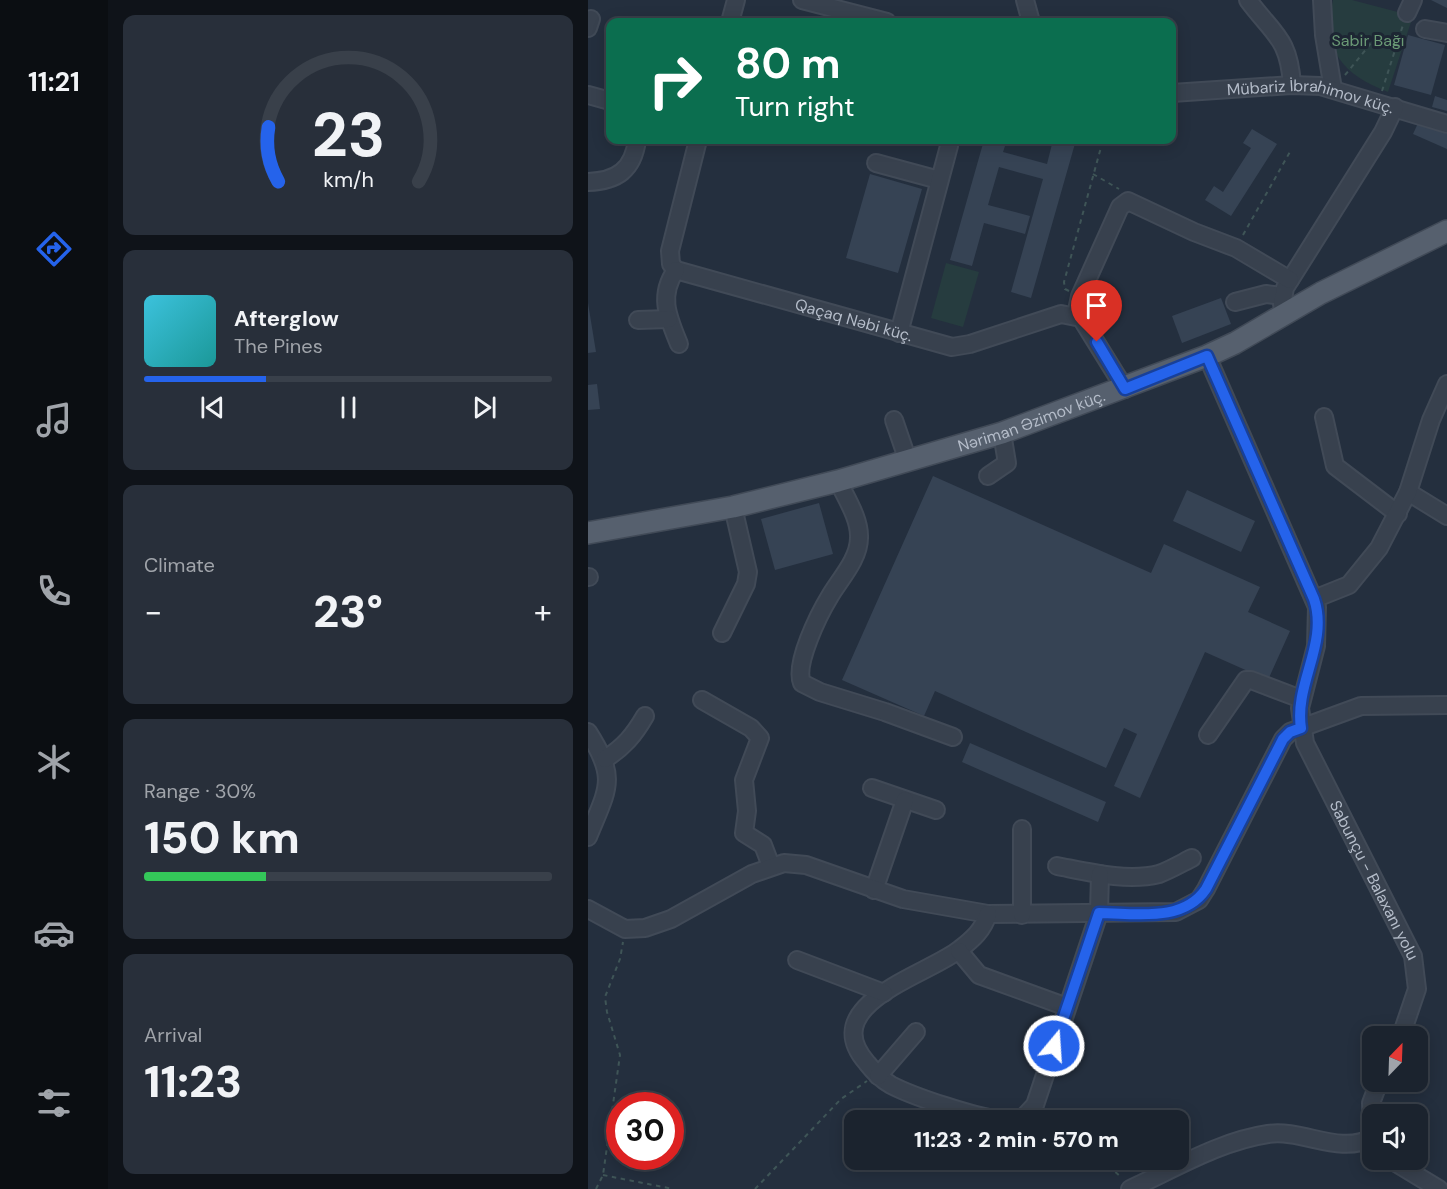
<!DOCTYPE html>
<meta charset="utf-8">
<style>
:root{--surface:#1b232e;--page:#282f3a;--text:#f1f3f6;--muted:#a0a4aa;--line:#39404a;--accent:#2563eb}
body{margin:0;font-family:"DM Sans",sans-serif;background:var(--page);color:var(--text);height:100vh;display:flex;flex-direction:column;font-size:22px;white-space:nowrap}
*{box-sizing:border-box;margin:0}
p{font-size:20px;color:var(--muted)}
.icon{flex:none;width:33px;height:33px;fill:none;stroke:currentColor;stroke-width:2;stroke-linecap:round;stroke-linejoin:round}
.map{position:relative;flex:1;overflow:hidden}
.sheet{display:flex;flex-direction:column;gap:15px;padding:15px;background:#0f1319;width:480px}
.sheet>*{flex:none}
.banner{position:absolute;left:18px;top:18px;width:570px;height:126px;border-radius:12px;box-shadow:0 3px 15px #0003,0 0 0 2px var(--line);background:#0b6e4f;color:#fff;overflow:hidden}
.needle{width:39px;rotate:23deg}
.fabs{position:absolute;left:774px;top:1026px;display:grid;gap:12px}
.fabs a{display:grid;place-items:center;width:66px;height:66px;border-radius:12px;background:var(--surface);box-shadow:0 3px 15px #0003,0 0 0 2px var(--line);font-size:30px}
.speed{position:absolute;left:18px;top:1092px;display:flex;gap:12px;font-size:30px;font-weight:700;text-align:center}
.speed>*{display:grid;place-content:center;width:78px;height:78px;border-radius:50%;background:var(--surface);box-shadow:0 3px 15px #0003,0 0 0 2px var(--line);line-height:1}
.speed .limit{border:9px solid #d22;background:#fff;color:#111}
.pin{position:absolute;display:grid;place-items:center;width:51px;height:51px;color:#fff;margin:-62px -26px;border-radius:50% 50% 50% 0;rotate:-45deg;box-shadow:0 0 6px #0007}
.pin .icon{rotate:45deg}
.me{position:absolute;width:66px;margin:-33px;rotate:18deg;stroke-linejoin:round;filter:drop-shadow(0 0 4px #0008)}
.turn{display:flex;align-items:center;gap:21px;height:126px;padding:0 30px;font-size:27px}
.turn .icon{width:78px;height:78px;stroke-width:2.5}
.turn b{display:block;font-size:42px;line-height:51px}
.big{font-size:45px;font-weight:800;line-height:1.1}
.sheet .widget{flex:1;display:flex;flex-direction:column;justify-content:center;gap:9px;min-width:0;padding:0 21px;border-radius:12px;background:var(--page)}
.sheet .dial{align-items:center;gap:0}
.dial svg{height:156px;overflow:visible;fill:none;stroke:var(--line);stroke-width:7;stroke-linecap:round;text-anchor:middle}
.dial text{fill:var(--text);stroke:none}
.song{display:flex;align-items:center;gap:18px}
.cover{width:72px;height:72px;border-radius:9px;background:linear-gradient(135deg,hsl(190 70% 55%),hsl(180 70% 35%))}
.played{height:6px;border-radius:3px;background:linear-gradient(90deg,var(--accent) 30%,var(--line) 30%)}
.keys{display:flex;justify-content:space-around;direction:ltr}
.heat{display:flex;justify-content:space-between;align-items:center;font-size:33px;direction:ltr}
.charge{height:9px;border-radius:4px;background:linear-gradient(90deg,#34c759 30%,var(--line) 0)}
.trip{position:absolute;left:256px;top:1110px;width:345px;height:60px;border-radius:12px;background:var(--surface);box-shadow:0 3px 15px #0003,0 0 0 2px var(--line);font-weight:800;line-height:60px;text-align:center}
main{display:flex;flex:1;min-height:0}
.tab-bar{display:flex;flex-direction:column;width:108px;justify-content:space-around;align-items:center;background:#0b0e12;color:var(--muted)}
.tab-bar .icon{width:42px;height:42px}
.tab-bar .on{color:var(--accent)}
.tab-bar b{font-size:27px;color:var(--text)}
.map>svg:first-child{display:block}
.green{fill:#263c3f}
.building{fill:#364354}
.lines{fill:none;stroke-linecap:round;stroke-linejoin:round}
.minor-casing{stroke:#414a57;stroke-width:20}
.major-casing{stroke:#414a57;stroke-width:24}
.path{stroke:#3f5557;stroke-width:2;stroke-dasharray:4.5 4.5;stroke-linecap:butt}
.minor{stroke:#38414e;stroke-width:16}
.major{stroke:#56606e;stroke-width:21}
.route-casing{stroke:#184099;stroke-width:15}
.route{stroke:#2563eb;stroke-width:10}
.labels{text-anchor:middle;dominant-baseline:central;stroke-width:6;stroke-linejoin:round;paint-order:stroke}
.park-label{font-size:16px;fill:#6b9a76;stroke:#1d2633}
.street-label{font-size:16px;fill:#b4bcc9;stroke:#1d2633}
</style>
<main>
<nav class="tab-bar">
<b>11:21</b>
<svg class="icon on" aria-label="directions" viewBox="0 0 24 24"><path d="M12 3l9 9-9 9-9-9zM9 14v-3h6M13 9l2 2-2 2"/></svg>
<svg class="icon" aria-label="music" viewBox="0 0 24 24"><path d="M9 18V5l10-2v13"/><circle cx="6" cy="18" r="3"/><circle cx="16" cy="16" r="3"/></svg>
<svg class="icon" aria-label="phone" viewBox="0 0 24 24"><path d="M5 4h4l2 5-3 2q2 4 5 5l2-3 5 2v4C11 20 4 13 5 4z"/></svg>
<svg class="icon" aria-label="climate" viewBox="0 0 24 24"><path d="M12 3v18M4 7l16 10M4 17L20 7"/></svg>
<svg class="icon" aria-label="car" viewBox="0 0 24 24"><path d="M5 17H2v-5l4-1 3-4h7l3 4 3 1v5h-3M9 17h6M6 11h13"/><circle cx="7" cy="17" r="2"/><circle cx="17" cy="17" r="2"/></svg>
<svg class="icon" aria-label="filters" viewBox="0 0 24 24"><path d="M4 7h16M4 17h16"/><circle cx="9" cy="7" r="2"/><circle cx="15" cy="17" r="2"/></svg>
</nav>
<section class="sheet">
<div class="widget dial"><svg viewBox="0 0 100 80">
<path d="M14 69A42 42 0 1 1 86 69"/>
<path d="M14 69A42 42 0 0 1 9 41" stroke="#2563eb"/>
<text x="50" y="56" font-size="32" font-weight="700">23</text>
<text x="50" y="72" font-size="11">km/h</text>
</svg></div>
<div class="widget">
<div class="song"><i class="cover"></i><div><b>Afterglow</b><p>The Pines</p></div></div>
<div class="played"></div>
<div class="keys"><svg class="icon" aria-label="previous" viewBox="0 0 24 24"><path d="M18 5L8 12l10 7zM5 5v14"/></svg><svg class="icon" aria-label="pause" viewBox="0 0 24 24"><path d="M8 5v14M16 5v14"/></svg><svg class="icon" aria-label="next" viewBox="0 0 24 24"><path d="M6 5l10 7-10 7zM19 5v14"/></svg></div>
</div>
<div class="widget"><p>Climate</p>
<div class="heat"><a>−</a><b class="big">23°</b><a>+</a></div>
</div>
<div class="widget"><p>Range · 30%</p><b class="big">150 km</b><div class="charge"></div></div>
<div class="widget"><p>Arrival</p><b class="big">11:23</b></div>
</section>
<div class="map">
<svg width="859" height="1189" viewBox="0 0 859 1189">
<rect width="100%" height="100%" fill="#242f3e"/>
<!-- green -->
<g class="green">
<path d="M745,0H764L825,16L800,92C754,74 734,51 745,0Z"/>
<path d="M358,263L391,272L375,327L343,318Z"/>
</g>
<!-- building -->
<g class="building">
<path d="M843,0H859V8Z"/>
<path d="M820,35L857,45L843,95L806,85Z"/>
<path d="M847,96L859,100V111L844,107Z"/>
<path d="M831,121L859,134V149L825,134Z"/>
<path d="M664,129L689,144L643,216L617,200L626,186L635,192L663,148L655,143Z"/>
<path d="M396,140H419L415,152L459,164L465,140H488L443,298L423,292L455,179L411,167L400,205L442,216L437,234L396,223L384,266L362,260Z"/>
<path d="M282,174L334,189L310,273L258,258Z"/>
<path d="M633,298L643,324L594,343L584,316Z"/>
<path d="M0,303L8,352L0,353Z"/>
<path d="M9,384L12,409L0,410V385Z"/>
<path d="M345,476L563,573L576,544L672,587L660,612L702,631L680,680L617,652L552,798L526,786L549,734L536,728L518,768L347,691L336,716L254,680Z"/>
<path d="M599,490L667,521L653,552L585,521Z"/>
<path d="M231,503L245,554L187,570L173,519Z"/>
<path d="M382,743L518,802L510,822L374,762Z"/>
</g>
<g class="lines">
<!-- minor casing -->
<g class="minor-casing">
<g id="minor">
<path d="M214,0L299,22"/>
<path d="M437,0L443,22"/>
<path d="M660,0C686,35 701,38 704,85"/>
<path d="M734,0L736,35L745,89"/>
<path d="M819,13L825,0"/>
<path d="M142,22L148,0"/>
<path d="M0,28L3,19"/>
<path d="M837,29L859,33"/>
<path id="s1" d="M584,93L704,85L732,86L859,124"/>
<path d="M0,95L22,101"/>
<path id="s2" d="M110,140L82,251L83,264L88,270L364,347L382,344L473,314L493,318L537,389"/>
<path d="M288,163L351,180"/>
<path d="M0,182C29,181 45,170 49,140"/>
<path d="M88,270C70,296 80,317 91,344"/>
<path d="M647,302L678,294L695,296"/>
<path d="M697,313L694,304L697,288L795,132L807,107"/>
<path d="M488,315L492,296L532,207L540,201L606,232L648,248L702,280"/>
<path d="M50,320L81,319"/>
<path d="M311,333L361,146"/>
<path id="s3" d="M619,356L729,607L728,646L712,708L717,743L825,956L829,989L813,1036"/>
<path d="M736,417L747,466L810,514"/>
<path d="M306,420L320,461"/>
<path d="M400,476L419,463L414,433"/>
<path d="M250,481C258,498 272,519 271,538C271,559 252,579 242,596C231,614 206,664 214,683L232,692L297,712L365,737"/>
<path d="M820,492L859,516"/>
<path d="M0,577H1"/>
<path d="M726,599L761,585L791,548L820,492L843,420L859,384"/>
<path d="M134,633L158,584L160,572L145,507"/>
<path d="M114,700L163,728L172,738L156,780L159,811L156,833L175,845L183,866"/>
<path d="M0,732C30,779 20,788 0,837"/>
<path d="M620,735L658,680H663L713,699"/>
<path d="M17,759C36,747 46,735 57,716"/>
<path d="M284,788L348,810"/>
<path d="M469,866C500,872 539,882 571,874C582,870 594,863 604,858"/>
<path d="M286,890L317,800"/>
<path d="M0,909L37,929L57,928L83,919L164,874L196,863L218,865L315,899L400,914L588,912L611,900L618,889L695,739L702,732L773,706L859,705"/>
<path d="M400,914C395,930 385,939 372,949C340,975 227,1004 279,1063C286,1072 293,1079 303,1085C326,1097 387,1117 412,1120"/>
<path d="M434,915V829"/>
<path d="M371,951L391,975L479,1007"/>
<path d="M209,960L296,993"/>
<path d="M290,1076L328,1032"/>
<path d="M427,1120L435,1118L447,1105L511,913L512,874"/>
<path d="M784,1130L783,1103L791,1082"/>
<path d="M803,1160L851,1189"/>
<path d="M542,1189C586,1169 632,1141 680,1134C715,1129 751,1155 784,1138"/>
</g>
</g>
<!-- major casing -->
<g class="major-casing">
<g id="major">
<path id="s4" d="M0,533L145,507L250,481L414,433L619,356L647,343L733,293L859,231"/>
</g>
</g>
<!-- path -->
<g class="path">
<path d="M757,75L784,42"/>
<path d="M794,91L815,25"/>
<path d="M505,174L531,189"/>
<path d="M655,235L703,150"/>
<path d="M481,291L477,289L476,282L515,140"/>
<path d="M514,1160L534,1178"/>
<path d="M15,1175L85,1189"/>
<path d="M8,1189L15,1175L32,1055L19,1012L17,997L32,959L35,942"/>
<path d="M167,1189L253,1099L279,1081"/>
</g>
<!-- minor -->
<use href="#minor" class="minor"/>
<!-- major -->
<use href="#major" class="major"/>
</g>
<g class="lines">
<!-- route casing -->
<g class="route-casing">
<path id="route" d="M466,1046L511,913C547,913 595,923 618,889L695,739L702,732L713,728C706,684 741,643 726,599L619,356L537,389L509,342"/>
</g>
<!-- route -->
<use href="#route" class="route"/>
</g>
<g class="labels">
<!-- park labels -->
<g class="park-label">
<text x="780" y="40">Sabir Bağı</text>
</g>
<!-- street labels -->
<g class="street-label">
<text stroke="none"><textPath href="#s1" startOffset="140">Mübariz İbrahimov küç.</textPath></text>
<text stroke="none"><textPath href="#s2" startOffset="320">Qaçaq Nəbi küç.</textPath></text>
<text stroke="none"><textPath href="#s4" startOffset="458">Nəriman Əzimov küç.</textPath></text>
<text stroke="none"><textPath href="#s3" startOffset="566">Sabunçu - Balaxanı yolu</textPath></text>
</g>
</g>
</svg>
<div class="fabs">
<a><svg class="needle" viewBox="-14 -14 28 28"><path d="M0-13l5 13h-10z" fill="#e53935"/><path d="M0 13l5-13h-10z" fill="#a0a4aa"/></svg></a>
<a><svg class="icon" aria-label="sound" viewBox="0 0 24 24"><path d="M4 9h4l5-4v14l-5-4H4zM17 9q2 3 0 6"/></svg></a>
</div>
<div class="speed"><div class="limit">30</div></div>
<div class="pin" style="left:509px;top:342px;background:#d93025"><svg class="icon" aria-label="arrive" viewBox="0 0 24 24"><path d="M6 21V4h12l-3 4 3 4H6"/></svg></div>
<svg class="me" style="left:466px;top:1046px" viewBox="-20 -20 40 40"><circle r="17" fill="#2563eb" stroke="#fff" stroke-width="3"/><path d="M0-11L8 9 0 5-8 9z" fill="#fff"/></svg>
<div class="trip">11:23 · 2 min · 570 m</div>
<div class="banner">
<div class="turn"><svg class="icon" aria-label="right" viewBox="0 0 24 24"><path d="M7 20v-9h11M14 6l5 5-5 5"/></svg><div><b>80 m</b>Turn right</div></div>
</div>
</div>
</main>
